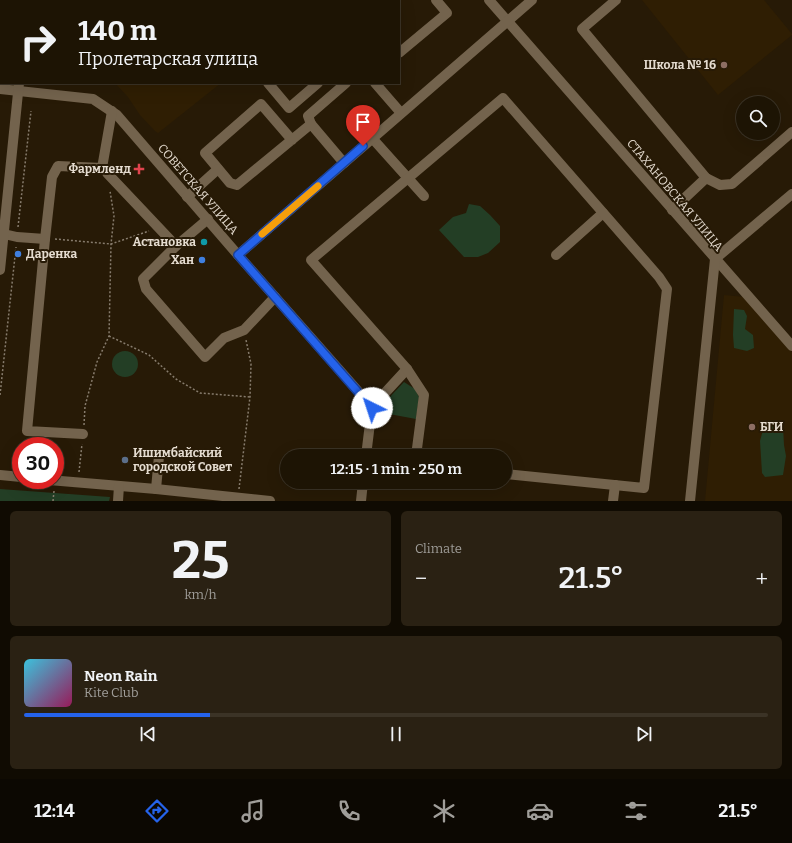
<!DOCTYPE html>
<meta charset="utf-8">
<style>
:root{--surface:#1d1404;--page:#2a2113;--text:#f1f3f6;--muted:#a09e9a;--line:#3b3326;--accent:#2563eb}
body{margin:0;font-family:Bitter,serif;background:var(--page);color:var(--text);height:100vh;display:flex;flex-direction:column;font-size:15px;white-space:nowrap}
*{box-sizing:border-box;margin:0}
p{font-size:13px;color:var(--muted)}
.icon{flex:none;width:22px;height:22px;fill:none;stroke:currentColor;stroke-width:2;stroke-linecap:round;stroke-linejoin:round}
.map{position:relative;height:501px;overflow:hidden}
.details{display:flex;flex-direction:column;gap:10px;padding:10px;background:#100b02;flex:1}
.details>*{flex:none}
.hud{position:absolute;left:0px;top:0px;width:400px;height:84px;box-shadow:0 4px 16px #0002,0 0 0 1px var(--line);background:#1d1404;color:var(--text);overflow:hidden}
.fabs{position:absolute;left:736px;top:96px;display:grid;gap:8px}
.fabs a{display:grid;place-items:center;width:44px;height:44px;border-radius:50%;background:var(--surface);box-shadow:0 4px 16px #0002,0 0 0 1px var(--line);font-size:20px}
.speed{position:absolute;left:12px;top:437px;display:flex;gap:8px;font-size:20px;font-weight:700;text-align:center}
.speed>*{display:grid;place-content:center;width:52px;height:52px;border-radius:50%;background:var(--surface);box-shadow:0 4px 16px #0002,0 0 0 1px var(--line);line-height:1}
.speed .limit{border:6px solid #d22;background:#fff;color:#111}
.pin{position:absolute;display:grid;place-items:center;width:34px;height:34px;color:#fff;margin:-41px -17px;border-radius:50% 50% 50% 0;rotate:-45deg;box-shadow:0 0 4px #0007}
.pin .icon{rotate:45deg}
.me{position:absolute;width:44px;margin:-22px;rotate:319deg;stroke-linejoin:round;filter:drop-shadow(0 0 3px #0008)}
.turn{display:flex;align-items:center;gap:14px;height:84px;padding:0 12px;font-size:18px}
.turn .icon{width:52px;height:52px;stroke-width:2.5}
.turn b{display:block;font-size:28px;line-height:34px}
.big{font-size:30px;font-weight:600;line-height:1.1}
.details .card{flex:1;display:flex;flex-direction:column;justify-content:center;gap:6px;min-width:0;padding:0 14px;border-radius:6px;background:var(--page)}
.details .dial{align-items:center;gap:0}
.dial b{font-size:52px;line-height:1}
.song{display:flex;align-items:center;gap:12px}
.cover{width:48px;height:48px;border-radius:6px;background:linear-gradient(135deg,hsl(190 70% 55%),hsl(330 70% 35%))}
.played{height:4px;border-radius:2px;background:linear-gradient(90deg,var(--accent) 25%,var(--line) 25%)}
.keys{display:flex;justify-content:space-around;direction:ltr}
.heat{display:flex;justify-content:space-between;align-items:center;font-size:22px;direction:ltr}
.details .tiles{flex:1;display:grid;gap:10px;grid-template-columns:1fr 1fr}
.card:last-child{grid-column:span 2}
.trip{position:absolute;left:280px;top:449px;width:232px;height:40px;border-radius:20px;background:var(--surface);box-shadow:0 4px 16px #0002,0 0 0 1px var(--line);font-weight:600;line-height:40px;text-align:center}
.tab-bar{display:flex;height:64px;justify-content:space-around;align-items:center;background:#0c0802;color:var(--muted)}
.tab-bar .icon{width:28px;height:28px}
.tab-bar .active{color:var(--accent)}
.tab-bar b{font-size:18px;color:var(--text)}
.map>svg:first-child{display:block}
.built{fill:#2f1e03}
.green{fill:#233e25}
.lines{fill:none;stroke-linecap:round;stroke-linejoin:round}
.path{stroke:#877c6d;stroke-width:1.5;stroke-dasharray:2 2;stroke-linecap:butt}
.minor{stroke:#73634d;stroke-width:10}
.route-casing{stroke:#184099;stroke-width:10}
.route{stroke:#2563eb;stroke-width:7}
.slow{stroke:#f59e0b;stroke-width:7}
.education-dot{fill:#8d6e63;stroke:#271a06;stroke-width:1.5}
.health-dot{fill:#e0444e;stroke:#271a06;stroke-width:1.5}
.culture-dot{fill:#0f9aa8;stroke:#271a06;stroke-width:1.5}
.shop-dot{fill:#3f7fe0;stroke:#271a06;stroke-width:1.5}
.service-dot{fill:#5c6f8a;stroke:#271a06;stroke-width:1.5}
.labels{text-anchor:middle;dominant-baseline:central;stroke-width:4;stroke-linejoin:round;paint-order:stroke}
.poi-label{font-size:12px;font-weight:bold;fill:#e5dcd0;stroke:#271a06;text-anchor:end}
.street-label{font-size:12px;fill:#e5dcd0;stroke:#271a06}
</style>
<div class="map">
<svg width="792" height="501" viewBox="0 0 792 501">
<rect width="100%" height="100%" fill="#271a06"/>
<!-- built -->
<g class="built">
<path d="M134,0H312L313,1H134Z"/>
<path d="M642,0H764L792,34V35L718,95Z"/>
<path d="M115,83H221L158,133L155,131L140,115L128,97Z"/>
<path d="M724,295L745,297L792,352V501H705Z"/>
</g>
<!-- green -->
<g class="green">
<path d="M469,204L480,206L490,215L500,226V242L488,253L478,257H464L439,230L453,217L466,213Z"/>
<path d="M734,309L744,310L747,316L745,329L753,335L754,348L747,351L734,348L733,335Z"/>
<circle cx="125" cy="364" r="13"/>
<path d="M404,382L415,389L419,397L416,419L389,414L387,400Z"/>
<path d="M771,420L783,426L784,445L786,456L783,475L765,477L762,473L760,441L765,422Z"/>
<path d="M0,489L110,497L109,501H0Z"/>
</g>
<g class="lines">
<!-- path -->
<g class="path">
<path d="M41,1V0"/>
<path d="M18,227L31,111"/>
<path d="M55,239L111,244L149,231"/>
<path d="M109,336L149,355L176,379L200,393L250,397"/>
<path d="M0,395L16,247"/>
<path d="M84,425L85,406L97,362L109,336L111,244L114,216L110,191"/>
<path d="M79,472L82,444"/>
<path d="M239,489L250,397L251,364L246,340"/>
<path d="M53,501L54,491"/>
</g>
<!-- minor -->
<g class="minor">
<path d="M489,0L792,346"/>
<path d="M616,0L582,29L706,178"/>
<path d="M27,1V0"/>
<path d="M73,1V0"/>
<path d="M104,1L105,0"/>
<path d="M387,1L388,0"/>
<path d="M0,17L1,7"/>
<path d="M399,53L447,13L436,0"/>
<path d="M268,83L289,108L318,83"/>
<path d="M375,83L401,113"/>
<path d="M0,89L93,99L117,115L238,255L372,407L366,456"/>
<path d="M311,124L308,116L346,83"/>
<path d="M372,138L424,196"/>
<path d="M292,140L261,104L205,153L230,183L237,185L311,124L344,163"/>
<path d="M107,173L176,246L208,219"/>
<path d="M187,197L218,169"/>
<path d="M672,210L706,178L720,185L732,184L792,132"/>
<path d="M4,234L17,237L45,239"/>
<path d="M176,246L143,279L146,289L205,357L224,338L244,330L275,297"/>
<path d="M238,255L532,0"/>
<path d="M556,255L603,213"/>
<path d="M715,259L792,194"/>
<path d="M0,270L19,83"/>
<path d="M372,407L407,369"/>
<path d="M83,434L27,431L45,239L52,177L58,166L102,168L112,111"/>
<path d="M416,456L424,395L407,369L311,260L503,98L659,277L667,289L644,488L505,474"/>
<path d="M0,475L21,477"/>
<path d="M49,480L156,489L270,501"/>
<path d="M156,489L159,456"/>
<path d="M118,501L119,486"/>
<path d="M361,501L363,482"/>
<path d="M613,501L615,485"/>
<path d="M690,501L715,259"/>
</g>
</g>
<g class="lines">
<!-- route casing -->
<g class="route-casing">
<path id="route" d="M363,146L238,255L372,408"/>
</g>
<!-- route -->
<use href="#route" class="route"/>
<!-- slow -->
<path class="slow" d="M262,234L318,186"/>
</g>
<!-- markers -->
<g class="education-dot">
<circle cx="724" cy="65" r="4"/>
<circle cx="752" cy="427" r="4"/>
</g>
<path class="health-dot" d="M137 163h4v4h4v4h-4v4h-4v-4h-4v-4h4z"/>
<circle class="culture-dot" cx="204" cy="242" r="4"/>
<g class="shop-dot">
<circle cx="18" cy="254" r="4"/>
<circle cx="202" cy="260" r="4"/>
</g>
<circle class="service-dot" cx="125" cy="460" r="4"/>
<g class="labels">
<!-- poi labels -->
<g class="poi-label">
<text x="716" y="65">Школа № 16</text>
<text x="131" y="169">Фармленд</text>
<text x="196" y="242">Астановка</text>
<text x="26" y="254" text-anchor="start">Даренка</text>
<text x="194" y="260">Хан</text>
<text x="760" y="427" text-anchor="start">БГИ</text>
<text x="133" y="453" text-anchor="start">Ишимбайский<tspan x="133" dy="14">городской Совет</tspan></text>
</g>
<!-- street labels -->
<g class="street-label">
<text transform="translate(198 189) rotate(49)">СОВЕТСКАЯ УЛИЦА</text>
<text transform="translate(675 195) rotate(50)">СТАХАНОВСКАЯ УЛИЦА</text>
</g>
</g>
</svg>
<div class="fabs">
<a><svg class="icon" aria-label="search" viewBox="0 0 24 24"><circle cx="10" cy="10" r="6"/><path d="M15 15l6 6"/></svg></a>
</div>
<div class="speed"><div class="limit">30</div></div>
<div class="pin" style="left:363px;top:146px;background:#d93025"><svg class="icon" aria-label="arrive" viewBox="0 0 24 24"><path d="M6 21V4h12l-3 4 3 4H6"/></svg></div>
<svg class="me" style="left:372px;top:408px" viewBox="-20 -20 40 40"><circle r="19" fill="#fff"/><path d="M0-13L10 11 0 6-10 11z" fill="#2563eb"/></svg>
<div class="trip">12:15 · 1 min · 250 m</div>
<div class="hud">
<div class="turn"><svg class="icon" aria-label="right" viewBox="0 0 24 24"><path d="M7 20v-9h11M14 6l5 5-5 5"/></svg><div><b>140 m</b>Пролетарская улица</div></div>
</div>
</div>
<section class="details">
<div class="tiles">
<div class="card dial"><b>25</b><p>km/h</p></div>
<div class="card"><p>Climate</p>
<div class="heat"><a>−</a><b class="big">21.5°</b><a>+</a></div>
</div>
<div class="card">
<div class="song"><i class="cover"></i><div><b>Neon Rain</b><p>Kite Club</p></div></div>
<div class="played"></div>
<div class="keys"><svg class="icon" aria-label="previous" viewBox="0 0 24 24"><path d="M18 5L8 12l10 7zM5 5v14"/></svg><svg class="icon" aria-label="pause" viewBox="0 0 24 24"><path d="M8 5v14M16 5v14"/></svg><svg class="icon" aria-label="next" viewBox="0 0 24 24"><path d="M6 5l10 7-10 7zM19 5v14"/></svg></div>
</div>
</div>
</section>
<nav class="tab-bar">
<b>12:14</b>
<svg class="icon active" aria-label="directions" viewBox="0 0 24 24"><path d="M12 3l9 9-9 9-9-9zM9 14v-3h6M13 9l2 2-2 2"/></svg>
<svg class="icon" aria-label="music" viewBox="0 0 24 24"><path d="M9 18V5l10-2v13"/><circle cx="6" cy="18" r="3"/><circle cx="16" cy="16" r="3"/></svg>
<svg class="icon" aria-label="phone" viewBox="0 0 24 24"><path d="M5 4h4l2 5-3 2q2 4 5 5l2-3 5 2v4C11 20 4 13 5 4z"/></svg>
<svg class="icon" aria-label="climate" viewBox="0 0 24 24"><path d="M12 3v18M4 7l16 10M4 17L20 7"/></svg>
<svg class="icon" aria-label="car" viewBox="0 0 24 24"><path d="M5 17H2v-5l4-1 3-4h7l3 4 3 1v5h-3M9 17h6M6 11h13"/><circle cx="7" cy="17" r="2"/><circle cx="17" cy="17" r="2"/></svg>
<svg class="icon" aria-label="filters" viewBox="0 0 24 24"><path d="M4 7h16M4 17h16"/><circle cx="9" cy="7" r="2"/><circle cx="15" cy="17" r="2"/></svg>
<b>21.5°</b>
</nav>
